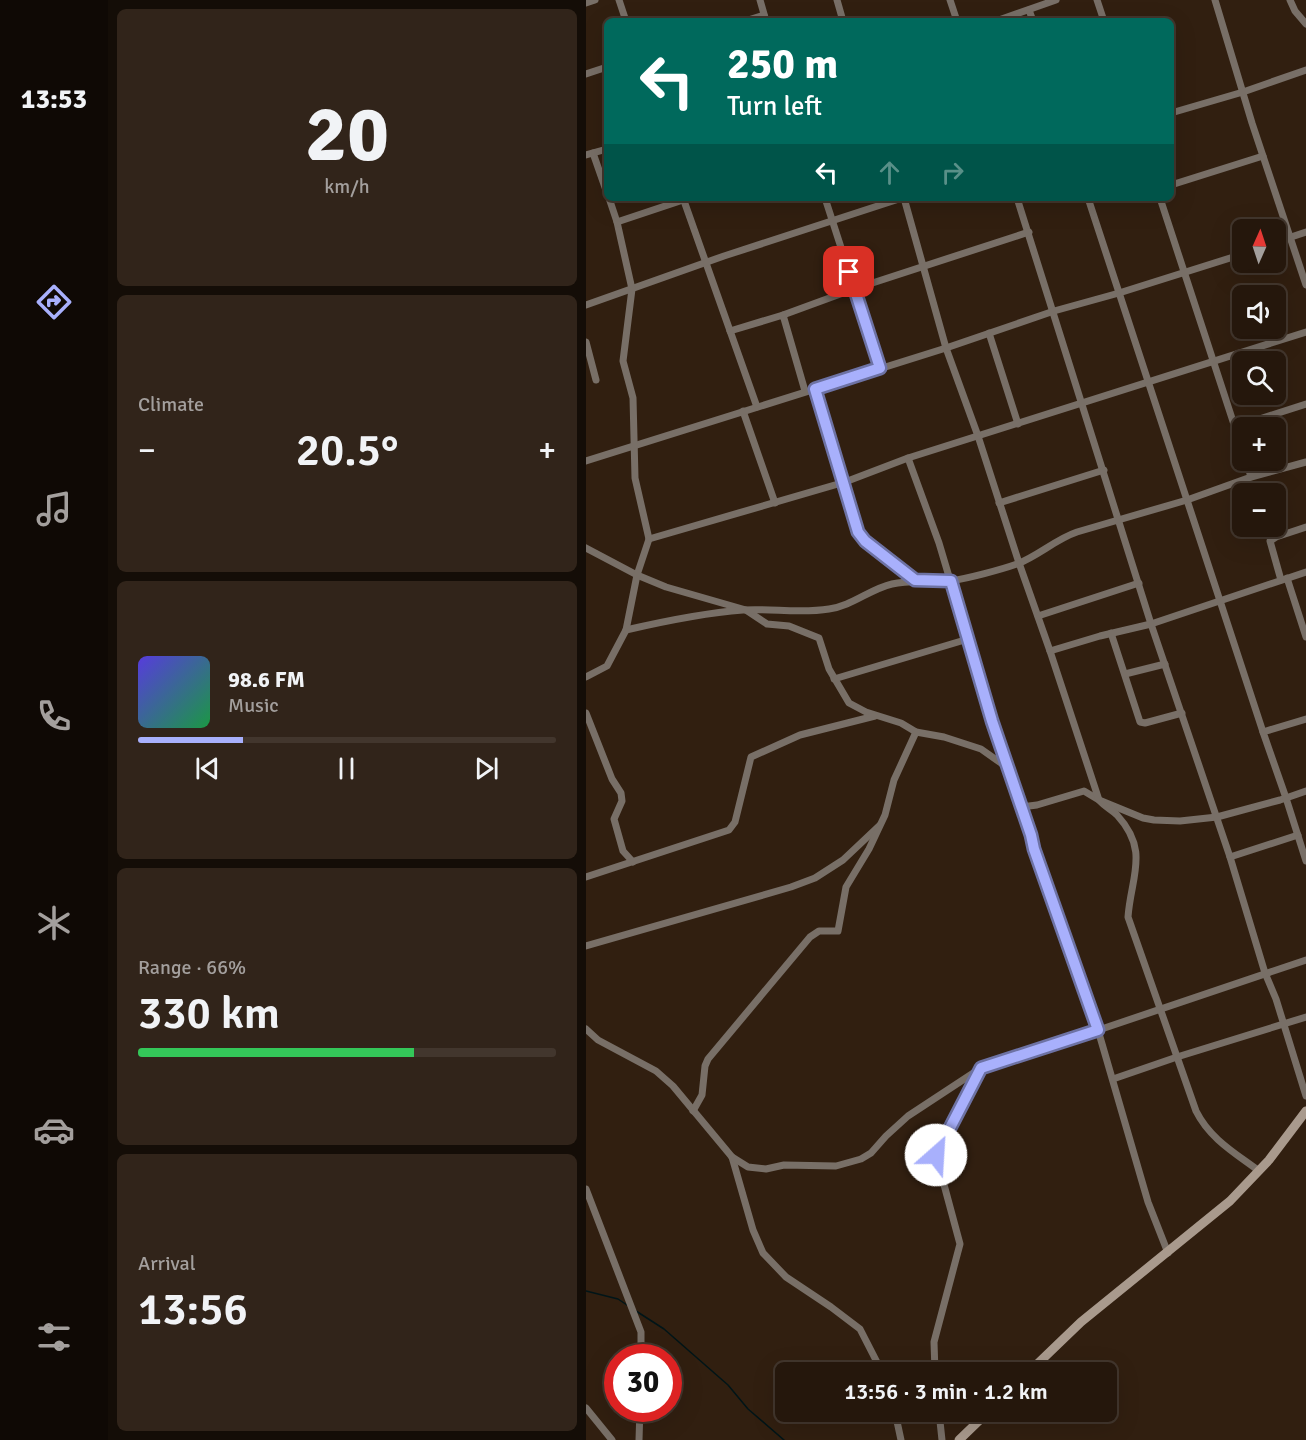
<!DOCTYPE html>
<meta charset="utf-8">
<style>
:root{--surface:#25170c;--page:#31241a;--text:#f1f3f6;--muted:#a39f9d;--line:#42362d;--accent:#a8b0fc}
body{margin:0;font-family:Signika,sans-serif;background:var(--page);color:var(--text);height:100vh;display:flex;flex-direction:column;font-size:22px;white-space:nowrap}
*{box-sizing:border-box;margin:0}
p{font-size:20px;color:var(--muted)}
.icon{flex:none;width:33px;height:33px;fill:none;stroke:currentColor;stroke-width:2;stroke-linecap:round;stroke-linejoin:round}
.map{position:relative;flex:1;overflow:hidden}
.panel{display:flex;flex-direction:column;gap:9px;padding:9px;background:#140d07;width:478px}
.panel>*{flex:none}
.guide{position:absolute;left:18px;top:18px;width:570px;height:183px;border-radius:9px;box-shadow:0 6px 24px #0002,0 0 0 2px var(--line);background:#00695c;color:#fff;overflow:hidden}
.needle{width:39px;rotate:3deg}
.buttons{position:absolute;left:646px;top:219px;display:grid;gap:12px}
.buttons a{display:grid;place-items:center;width:54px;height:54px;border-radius:9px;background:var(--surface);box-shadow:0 6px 24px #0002,0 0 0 2px var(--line);font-size:30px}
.speed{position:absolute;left:18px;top:1344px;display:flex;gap:12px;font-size:30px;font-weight:700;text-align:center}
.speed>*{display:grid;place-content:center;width:78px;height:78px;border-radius:50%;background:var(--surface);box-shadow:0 6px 24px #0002,0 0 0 2px var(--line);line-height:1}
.speed .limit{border:9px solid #d22;background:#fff;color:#111}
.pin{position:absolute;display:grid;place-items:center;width:51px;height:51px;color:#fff;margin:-26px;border-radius:12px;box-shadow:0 3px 9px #0006}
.me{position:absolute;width:66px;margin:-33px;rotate:26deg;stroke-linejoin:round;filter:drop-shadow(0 0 4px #0008)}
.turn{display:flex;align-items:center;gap:21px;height:126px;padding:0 24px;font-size:27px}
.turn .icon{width:78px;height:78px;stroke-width:2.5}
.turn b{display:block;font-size:42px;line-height:51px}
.lanes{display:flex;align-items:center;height:57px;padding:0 24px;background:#0003;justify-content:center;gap:30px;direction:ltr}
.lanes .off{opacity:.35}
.big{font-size:45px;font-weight:600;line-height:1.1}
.panel .card{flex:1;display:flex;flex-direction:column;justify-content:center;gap:9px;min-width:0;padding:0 21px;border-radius:9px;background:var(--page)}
.panel .dial{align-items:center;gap:0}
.dial b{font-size:78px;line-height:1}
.song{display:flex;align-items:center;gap:18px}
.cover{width:72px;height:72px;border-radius:9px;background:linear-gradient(135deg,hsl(250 70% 55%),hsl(140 70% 35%))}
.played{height:6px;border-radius:3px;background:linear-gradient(90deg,var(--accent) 25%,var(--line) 25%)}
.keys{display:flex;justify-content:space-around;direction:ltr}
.heat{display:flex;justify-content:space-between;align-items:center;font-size:33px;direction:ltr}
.charge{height:9px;border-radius:4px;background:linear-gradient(90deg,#34c759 66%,var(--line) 0)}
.trip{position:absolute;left:189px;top:1362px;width:342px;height:60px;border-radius:9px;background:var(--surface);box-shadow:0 6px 24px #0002,0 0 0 2px var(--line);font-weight:600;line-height:60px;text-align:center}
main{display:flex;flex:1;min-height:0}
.dock{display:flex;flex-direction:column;width:108px;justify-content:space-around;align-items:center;background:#0f0905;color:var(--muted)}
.dock .icon{width:42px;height:42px}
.dock .on{color:var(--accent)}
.dock b{font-size:27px;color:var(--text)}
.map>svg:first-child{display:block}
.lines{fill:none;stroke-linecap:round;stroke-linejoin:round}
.stream{stroke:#001518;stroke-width:1.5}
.street{stroke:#786f67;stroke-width:7}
.secondary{stroke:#a99a8d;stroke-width:9}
.route-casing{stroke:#6d72a4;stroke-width:15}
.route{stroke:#a8b0fc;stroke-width:10}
</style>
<main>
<nav class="dock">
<b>13:53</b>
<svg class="icon on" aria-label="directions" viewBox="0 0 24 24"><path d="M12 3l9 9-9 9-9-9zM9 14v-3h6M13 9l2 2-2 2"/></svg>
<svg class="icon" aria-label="music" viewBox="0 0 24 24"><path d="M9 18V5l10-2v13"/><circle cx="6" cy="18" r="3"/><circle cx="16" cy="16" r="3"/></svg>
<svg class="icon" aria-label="phone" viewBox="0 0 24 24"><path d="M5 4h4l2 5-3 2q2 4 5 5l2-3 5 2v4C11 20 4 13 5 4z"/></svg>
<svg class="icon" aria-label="climate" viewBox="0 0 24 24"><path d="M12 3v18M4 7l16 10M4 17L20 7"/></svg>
<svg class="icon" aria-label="car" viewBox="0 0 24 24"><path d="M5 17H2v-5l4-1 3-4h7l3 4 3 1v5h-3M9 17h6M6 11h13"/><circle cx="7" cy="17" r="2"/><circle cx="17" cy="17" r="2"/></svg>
<svg class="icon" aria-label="filters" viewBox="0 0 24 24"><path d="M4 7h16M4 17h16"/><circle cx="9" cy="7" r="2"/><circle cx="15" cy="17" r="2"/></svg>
</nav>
<section class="panel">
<div class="card dial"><b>20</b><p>km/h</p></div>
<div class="card"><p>Climate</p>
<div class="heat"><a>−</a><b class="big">20.5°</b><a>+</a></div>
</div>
<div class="card">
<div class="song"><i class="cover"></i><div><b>98.6 FM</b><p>Music</p></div></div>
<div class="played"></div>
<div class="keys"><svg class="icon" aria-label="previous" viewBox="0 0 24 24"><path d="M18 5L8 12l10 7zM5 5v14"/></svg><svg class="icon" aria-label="pause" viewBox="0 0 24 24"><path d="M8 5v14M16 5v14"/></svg><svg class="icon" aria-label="next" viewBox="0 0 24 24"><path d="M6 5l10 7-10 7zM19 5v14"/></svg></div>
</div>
<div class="card"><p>Range · 66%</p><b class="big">330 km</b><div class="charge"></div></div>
<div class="card"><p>Arrival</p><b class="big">13:56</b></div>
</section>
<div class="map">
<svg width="720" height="1440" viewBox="0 0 720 1440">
<rect width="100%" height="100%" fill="#311f10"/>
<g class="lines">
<!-- stream -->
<g class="stream">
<path d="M0,1291L32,1299L41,1305"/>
<path d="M50,1311L78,1329L142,1385L162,1409L198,1440"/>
</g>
<!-- street -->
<g class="street">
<path d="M33,0L40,21"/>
<path d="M174,0L180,21"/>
<path d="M251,0L257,21"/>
<path d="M364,0L371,21"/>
<path d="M511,0L518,21"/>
<path d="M629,0L666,123L720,285"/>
<path d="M704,0L709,11L720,24"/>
<path d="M0,3L9,0"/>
<path d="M443,10L447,21"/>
<path d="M159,21L178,15"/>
<path d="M410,21L470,0"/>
<path d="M0,74L21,67"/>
<path d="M585,113L657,92L720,70"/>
<path d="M7,153L21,193"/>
<path d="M0,155L21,149"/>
<path d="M585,185L677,156"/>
<path d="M97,198L171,407"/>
<path d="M239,198L294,368"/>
<path d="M318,198L360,348L392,436L433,563L464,651"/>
<path d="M431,198L565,624L644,857L679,973L690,999L720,1096"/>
<path d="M502,198L677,732"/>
<path d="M574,198L657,452"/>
<path d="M31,222L103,198"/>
<path d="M690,242L720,232"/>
<path d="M0,305L138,256L316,198"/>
<path d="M197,315L268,289L443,232"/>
<path d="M144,331L197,315L219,391"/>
<path d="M403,333L432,424"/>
<path d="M0,342L10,380"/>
<path d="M157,411L189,503"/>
<path d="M649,427L720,404"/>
<path d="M322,458L353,543L406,721L435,807L451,805L498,791L513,800L557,818L568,820L594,821L631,817L694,800L700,798L677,732L720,719"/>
<path d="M660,460L665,477"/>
<path d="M0,461L360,348L468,311L533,293L657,254"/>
<path d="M413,503L518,470"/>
<path d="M63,539L259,482L229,389"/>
<path d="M0,548L51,575L80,587L160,610L181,624L203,626L233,638L243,669L263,703L280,712L315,723L330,732L358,737L395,749L422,768"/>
<path d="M701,578L720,637"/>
<path d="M695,580L684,541L690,537L720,527"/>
<path d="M329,581L279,541L272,532L259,482L322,458L720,332"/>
<path d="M452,616L553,583"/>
<path d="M40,630C79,621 117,613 157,610C185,608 214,614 243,609C266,606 284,589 306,584C326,579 345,583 365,581C383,578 414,570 431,564C452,556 470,539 491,532L601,500L665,477L720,462"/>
<path d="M525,633L554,722L559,723L596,713"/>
<path d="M539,674L579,664"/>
<path d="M0,677L21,666L40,630L51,575L63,539L49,478L47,398L37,361L46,289L31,222L23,198"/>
<path d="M248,679L382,639"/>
<path d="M0,713L26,779L35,793L36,801L28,819L37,851L47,862"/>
<path d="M720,791L700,798L720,861"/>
<path d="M435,807L469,911L512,1030L562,1202L582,1253"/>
<path d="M644,857L712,835"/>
<path d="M0,877L143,830L149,822L165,757L214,735L289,716"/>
<path d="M0,946L205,887L229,878L257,860L293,826"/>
<path d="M0,1029L12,1040L70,1071L87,1086L146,1157L167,1230L177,1253L200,1277L245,1307L274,1329L296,1372"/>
<path d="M527,1079L591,1057L720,1017"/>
<path d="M107,1111L116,1095L119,1066L122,1059L224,937L233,931H252L260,887L283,849L299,815L308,780L330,732"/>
<path d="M146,1157L162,1167L180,1169L198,1165L250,1166L275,1159L285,1153L300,1136L322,1116L395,1068L486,1039L720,960"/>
<path d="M673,1171C649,1153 624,1139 610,1111L542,917C545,876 564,851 531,815C525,809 519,807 513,800L464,651L514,636L565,624L720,572"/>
<path d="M0,1189L55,1332V1358"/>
<path d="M349,1372L348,1342L374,1244L350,1155L395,1069"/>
<path d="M0,1408L26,1440"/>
<path d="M309,1412L315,1440"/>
<path d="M353,1412L356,1440"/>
<path d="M53,1440L54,1408"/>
</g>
<!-- secondary -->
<g class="secondary">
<path d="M443,1372L495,1322L644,1201L683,1160L720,1111"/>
<path d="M373,1440L402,1412"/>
</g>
</g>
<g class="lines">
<!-- route casing -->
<g class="route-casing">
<path id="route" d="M263,272L294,368L229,389L272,532L279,541L329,580L365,581L406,721L445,835L448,849L512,1030L395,1068L350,1155"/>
</g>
<!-- route -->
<use href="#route" class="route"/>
</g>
</svg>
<div class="buttons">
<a><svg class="needle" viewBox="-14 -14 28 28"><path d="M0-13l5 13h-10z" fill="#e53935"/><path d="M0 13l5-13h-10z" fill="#a39f9d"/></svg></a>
<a><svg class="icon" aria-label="sound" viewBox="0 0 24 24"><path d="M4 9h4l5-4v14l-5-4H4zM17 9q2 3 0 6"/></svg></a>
<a><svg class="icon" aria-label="search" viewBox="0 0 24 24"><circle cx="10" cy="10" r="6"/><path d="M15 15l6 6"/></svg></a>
<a>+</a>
<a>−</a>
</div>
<div class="speed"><div class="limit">30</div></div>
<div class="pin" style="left:263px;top:272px;background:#d93025"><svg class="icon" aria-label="arrive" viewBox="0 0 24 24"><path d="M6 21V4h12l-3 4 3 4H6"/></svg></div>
<svg class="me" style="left:350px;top:1155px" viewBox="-20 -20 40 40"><circle r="19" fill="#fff"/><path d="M0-13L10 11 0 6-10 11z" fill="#a8b0fc"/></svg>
<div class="trip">13:56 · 3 min · 1.2 km</div>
<div class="guide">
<div class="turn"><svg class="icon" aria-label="left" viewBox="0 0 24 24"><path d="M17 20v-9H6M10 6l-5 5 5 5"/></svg><div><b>250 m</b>Turn left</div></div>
<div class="lanes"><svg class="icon" aria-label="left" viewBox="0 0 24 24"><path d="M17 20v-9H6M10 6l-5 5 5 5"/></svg><svg class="icon off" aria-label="ahead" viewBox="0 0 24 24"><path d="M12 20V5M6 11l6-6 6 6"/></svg><svg class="icon off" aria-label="right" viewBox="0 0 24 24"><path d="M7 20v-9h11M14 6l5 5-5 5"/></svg></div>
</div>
</div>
</main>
